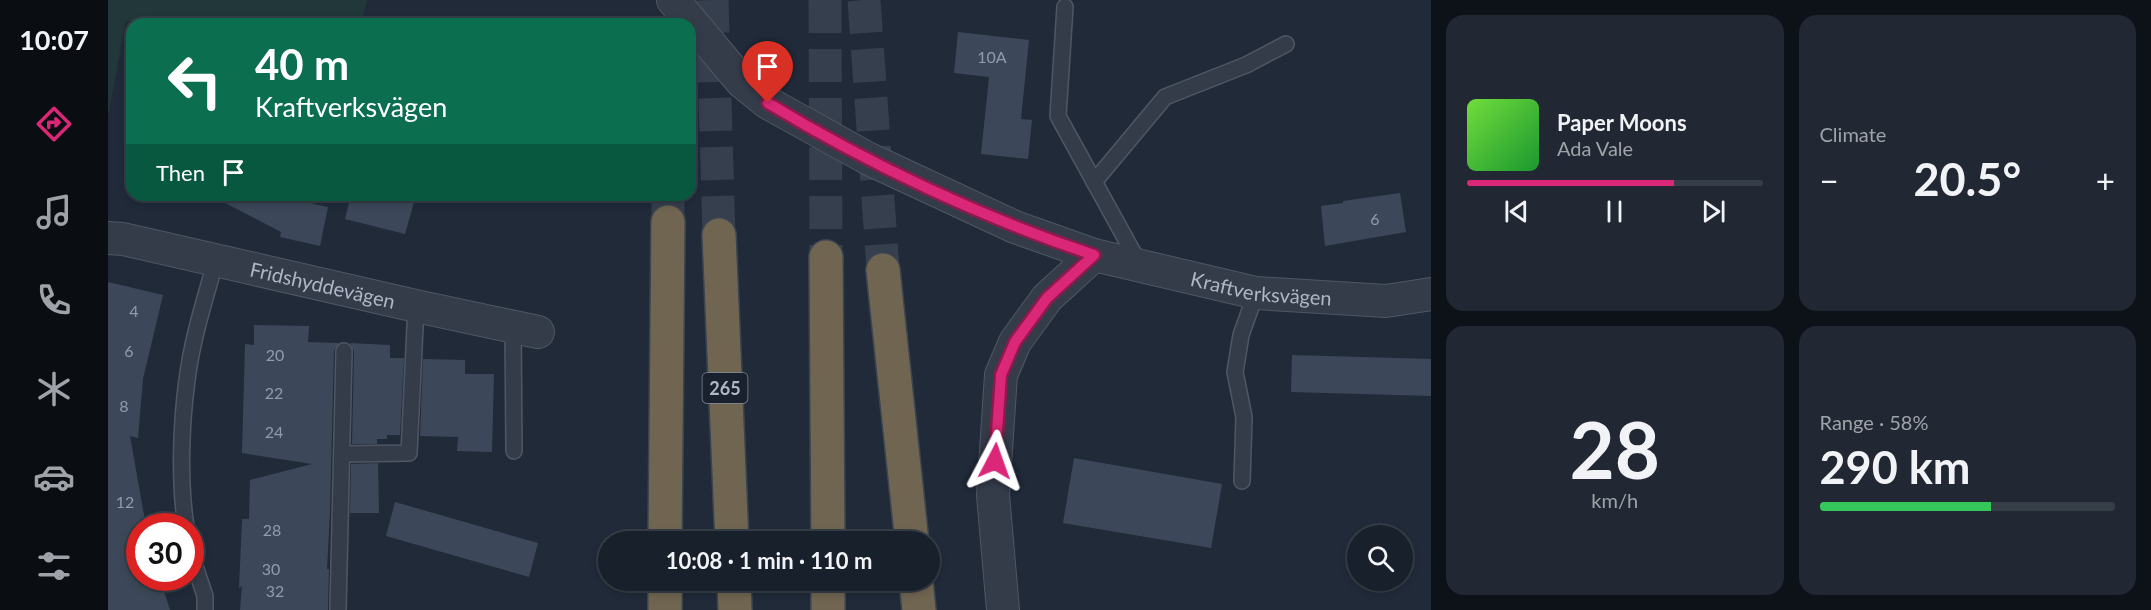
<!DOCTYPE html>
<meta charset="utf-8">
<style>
:root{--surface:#18202b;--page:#212833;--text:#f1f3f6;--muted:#9fa3a9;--line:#363e47;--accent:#db2777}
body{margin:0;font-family:Lato,sans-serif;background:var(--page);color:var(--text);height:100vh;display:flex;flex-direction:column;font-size:22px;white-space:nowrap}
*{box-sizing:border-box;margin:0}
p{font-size:20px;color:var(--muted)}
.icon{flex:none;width:33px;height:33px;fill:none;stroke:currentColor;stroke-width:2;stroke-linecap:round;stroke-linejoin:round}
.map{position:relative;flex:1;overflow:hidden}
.panel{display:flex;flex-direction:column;gap:15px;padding:15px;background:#0d1218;width:720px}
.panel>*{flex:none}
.guide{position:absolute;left:18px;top:18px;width:570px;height:183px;border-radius:18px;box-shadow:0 3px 9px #0003,0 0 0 2px var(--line);background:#0b6e4f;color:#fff;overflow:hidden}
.controls{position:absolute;left:1239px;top:525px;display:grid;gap:12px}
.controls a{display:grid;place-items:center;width:66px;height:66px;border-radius:50%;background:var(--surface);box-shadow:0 3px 9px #0003,0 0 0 2px var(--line);font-size:30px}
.speed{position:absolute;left:18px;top:513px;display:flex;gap:12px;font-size:30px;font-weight:700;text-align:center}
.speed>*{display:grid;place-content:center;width:78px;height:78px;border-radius:50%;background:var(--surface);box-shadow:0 3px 9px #0003,0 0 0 2px var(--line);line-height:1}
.speed .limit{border:9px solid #d22;background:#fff;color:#111}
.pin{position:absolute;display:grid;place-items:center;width:51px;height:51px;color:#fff;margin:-62px -26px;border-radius:50% 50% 50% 0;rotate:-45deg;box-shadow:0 0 6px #0007}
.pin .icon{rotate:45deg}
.me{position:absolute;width:66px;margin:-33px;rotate:4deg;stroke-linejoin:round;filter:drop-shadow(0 0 4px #0008)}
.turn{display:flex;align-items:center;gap:21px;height:126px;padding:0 30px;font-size:27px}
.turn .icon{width:78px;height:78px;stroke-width:2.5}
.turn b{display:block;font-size:42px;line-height:51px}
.then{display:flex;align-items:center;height:57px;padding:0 30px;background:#0003;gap:12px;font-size:22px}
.big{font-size:45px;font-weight:700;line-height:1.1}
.panel .tile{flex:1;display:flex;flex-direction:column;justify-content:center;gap:9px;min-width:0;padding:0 21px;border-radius:18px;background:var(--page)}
.panel .dial{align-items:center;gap:0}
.dial b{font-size:78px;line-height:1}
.song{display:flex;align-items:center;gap:18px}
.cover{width:72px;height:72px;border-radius:9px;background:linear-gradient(135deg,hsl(100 70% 55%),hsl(130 70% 35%))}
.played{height:6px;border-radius:3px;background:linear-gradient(90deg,var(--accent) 70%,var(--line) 70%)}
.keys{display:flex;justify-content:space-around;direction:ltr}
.heat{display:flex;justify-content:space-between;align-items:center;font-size:33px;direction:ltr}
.charge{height:9px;border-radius:4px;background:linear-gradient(90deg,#34c759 58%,var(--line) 0)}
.panel .tiles{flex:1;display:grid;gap:15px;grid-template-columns:repeat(2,1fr)}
.trip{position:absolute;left:490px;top:531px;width:342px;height:60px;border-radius:30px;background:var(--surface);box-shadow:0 3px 9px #0003,0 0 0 2px var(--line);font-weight:700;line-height:60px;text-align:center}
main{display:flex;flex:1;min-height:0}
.dock{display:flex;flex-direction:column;width:108px;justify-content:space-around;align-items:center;background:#0a0d11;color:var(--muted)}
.dock .icon{width:42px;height:42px}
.dock .current{color:var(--accent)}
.dock b{font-size:27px;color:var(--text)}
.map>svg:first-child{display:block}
.green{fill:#22373a}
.building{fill:#3c4859}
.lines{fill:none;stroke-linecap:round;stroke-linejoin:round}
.motorway-tunnel{stroke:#353f4e;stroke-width:33;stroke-dasharray:33 16;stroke-linecap:butt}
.service-casing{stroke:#4f5764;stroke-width:18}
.minor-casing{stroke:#4f5764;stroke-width:34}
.motorway-casing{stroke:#3c4451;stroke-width:36}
.service{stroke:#343c4a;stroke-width:15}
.minor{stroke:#343c4a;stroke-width:32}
.motorway{stroke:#706551;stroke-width:33}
.route-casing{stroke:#8e194d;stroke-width:15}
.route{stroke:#db2777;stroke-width:10}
.labels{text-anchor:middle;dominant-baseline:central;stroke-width:4.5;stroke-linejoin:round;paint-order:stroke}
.number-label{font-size:16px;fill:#929bab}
.shield{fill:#19212e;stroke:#828a98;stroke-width:1.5}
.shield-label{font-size:18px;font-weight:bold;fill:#afb7c6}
.street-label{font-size:20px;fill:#afb7c6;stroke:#19212e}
</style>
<main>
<nav class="dock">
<b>10:07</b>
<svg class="icon current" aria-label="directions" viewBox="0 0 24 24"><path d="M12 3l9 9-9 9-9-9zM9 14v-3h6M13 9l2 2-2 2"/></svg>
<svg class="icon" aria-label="music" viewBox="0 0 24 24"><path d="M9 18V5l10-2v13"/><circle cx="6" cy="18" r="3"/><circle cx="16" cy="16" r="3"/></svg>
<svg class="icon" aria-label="phone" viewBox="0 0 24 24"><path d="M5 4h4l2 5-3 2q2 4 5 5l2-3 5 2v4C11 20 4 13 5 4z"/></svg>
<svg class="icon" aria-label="climate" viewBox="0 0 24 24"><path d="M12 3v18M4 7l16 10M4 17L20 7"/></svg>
<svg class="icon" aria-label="car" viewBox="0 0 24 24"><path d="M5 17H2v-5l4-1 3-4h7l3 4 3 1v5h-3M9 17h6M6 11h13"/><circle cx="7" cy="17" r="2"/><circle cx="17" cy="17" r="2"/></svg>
<svg class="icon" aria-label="filters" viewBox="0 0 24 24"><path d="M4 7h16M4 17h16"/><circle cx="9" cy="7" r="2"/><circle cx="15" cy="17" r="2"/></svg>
</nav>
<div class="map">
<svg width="1323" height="610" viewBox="0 0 1323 610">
<rect width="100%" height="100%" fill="#202a39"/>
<!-- green -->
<path class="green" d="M0,0H259L253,24H59L18,21L0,117Z"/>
<!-- building -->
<g class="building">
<path d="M850,32L921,40L913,119L924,120L920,159L873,154L881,77L846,73Z"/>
<path d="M1292,193L1298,232L1217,246L1213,206L1235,203V201Z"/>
<path d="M102,195H167L220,207L212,246L172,237L173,232Z"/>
<path d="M243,195H308L297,234L237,219Z"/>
<path d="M0,282L55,295L35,379L30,438L22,436L38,526H32V578H52L62,610H0Z"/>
<path d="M146,325L201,326L200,342L231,343L226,351L222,513L219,569H221L220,610H132L134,586L131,588L134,519H141L142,480L204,464L134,453L137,344L146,345Z"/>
<path d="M242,343L282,345V358H296L292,435H279V439H269V444H244L246,351Z"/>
<path d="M1184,355L1323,359V396L1183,392Z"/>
<path d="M315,359L357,360V374H386L384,452L349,451L350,437L312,436Z"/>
<path d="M966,458L1114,484L1103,548L955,523Z"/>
<path d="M270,463L271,513H242L243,464Z"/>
<path d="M287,502L430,543L421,577L278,536Z"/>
</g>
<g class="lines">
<!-- motorway-tunnel -->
<g class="motorway-tunnel">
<path d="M604,0L611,235"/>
<path d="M717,0L718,257"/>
<path d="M756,0L775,270"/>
<path d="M560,222V195"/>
</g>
<!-- service casing -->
<g class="service-casing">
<g id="service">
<path d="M957,7L950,116L1032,265"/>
<path d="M986,182L1057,97L1138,65L1178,44"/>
<path d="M405,327L406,451"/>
<path d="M234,454L301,453L308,306"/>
<path d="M1134,481L1136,417L1127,372L1133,335L1148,293"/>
<path d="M78,526C71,483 73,424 79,380C84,339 97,299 108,260"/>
<path d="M82,551L97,596V610"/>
<path d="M230,610L236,351"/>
</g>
</g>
<!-- minor casing -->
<g class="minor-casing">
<g id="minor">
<path id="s1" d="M565,0L634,82L660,103L761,159L907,227L986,255L1148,293L1278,301L1323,294"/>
<path id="s2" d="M0,238L15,239L308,306L430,332"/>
<path d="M895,610L885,495L893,375L907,342L939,298L986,255"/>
</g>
</g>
<!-- motorway casing -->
<g class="motorway-casing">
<g id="motorway">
<path d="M611,235L624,542"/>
<path d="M718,257L720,542"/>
<path d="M775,270L804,542"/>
<path d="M557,542L560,222"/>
<path d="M626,580L627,610"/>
<path d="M720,580V610"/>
<path d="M808,580L811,610"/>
<path d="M557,610V580"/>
</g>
</g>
<!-- service -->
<use href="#service" class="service"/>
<!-- minor -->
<use href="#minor" class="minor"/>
<!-- motorway -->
<use href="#motorway" class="motorway"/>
</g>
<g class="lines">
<!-- route casing -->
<g class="route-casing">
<path id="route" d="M660,103C760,164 875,218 986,255L939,298L907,342L893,375L887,461"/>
</g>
<!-- route -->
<use href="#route" class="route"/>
</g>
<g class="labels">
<!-- number labels -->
<g class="number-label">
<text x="884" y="56">10A</text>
<text x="1267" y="218">6</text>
<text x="26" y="310">4</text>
<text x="21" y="350">6</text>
<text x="167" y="354">20</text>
<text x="166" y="392">22</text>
<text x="16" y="405">8</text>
<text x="166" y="431">24</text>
<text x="17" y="501">12</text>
<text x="164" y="529">28</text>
<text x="163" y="568">30</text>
<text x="167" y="590">32</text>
</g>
<!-- shield labels -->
<rect class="shield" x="594.5" y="373" width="45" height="30" rx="4.5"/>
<g class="shield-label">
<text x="617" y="388">265</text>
</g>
<!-- street labels -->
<g class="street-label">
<text stroke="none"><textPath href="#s2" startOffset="220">Fridshyddevägen</textPath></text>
<text stroke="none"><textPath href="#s1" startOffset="672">Kraftverksvägen</textPath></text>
</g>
</g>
</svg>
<div class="controls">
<a><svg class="icon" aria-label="search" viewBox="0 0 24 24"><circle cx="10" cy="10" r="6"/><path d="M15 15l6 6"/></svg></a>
</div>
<div class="speed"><div class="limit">30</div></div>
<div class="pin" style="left:660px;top:103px;background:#d93025"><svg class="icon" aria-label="arrive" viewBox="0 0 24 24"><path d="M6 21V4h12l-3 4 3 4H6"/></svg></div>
<svg class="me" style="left:887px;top:461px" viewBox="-20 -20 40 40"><path d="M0-17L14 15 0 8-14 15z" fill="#db2777" stroke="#fff" stroke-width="4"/></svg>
<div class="trip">10:08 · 1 min · 110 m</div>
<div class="guide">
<div class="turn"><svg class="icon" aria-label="left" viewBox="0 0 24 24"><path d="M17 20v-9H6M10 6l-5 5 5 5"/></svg><div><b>40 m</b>Kraftverksvägen</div></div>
<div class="then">Then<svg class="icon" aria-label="arrive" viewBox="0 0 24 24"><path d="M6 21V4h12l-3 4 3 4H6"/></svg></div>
</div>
</div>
<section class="panel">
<div class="tiles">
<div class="tile">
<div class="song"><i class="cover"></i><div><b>Paper Moons</b><p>Ada Vale</p></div></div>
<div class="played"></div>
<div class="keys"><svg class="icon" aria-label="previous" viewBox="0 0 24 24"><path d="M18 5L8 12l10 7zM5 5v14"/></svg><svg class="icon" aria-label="pause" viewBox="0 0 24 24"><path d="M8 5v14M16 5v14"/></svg><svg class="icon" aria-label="next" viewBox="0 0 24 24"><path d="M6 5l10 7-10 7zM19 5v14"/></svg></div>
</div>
<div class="tile"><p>Climate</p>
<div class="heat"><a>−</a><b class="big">20.5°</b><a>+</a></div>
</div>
<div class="tile dial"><b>28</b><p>km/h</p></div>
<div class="tile"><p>Range · 58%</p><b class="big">290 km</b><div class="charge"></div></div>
</div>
</section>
</main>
